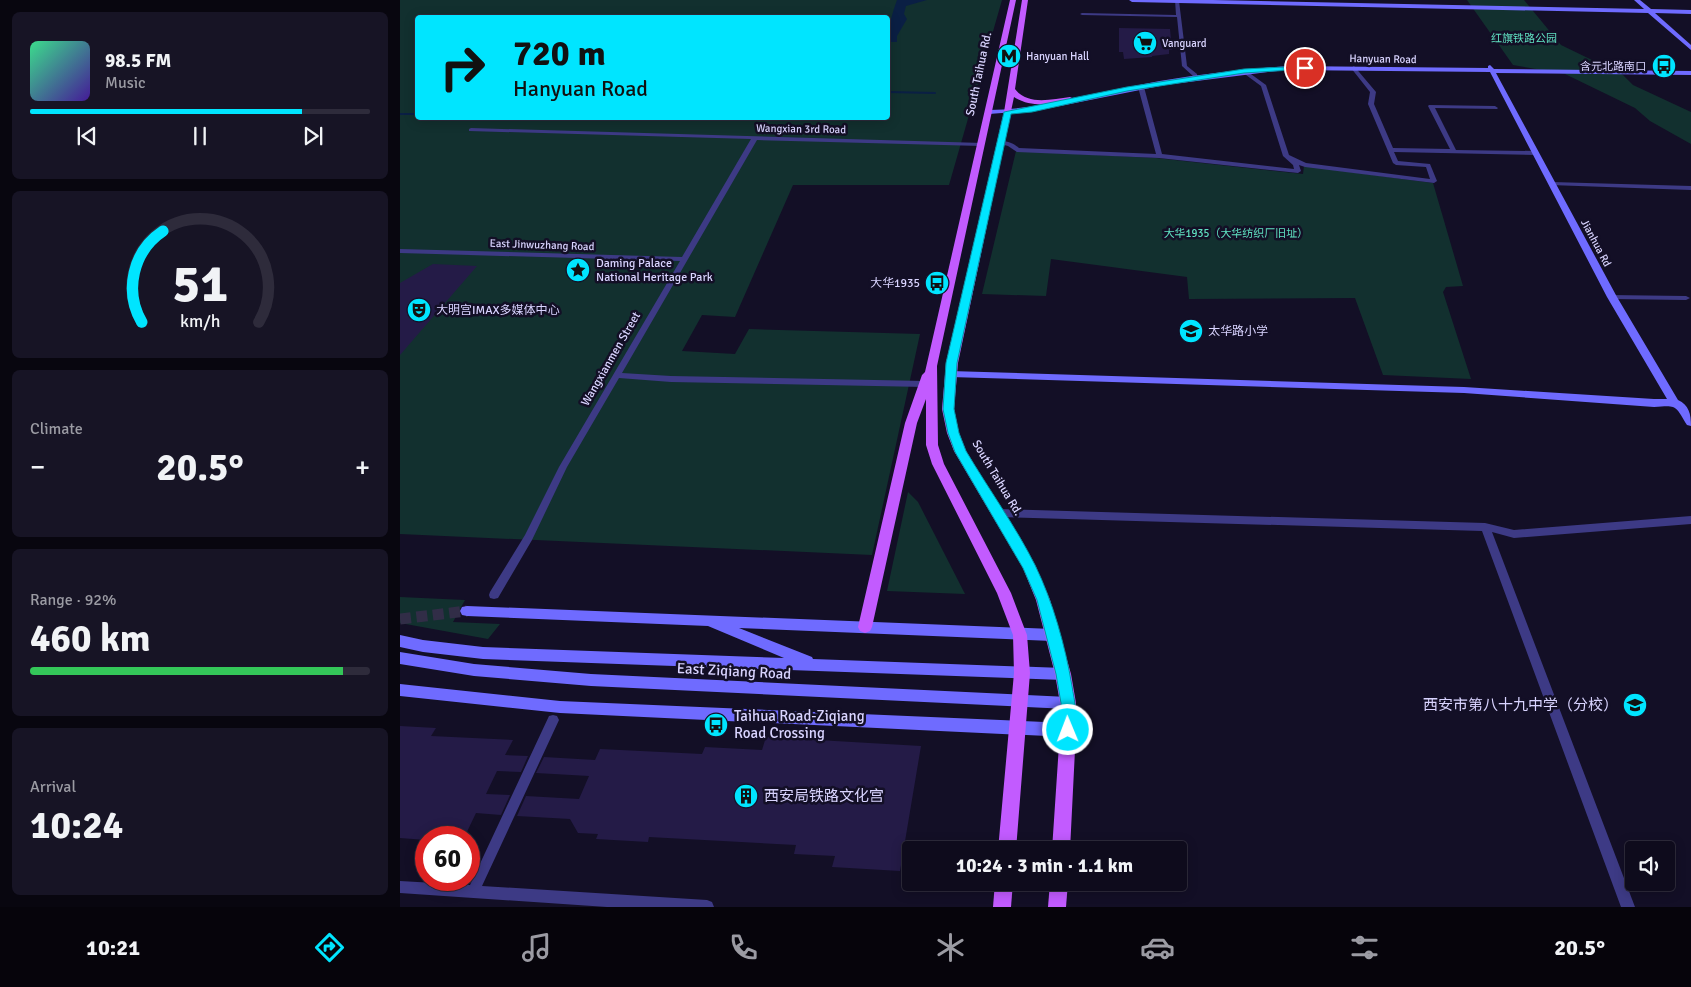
<!DOCTYPE html>
<meta charset="utf-8">
<style>
:root{--surface:#0e0b1c;--page:#171425;--text:#f1f3f6;--muted:#9b9ba3;--line:#2e2b3b;--accent:#00e5ff}
body{margin:0;font-family:Signika,"Noto Sans SC",sans-serif;background:var(--page);color:var(--text);height:100vh;display:flex;flex-direction:column;font-size:19px;white-space:nowrap}
*{box-sizing:border-box;margin:0}
p{font-size:16px;color:var(--muted)}
.icon{flex:none;width:28px;height:28px;fill:none;stroke:currentColor;stroke-width:2;stroke-linecap:round;stroke-linejoin:round}
.map{position:relative;flex:1;overflow:hidden}
.side{display:flex;flex-direction:column;gap:12px;padding:12px;background:#08060f;width:400px}
.side>*{flex:none}
.hud{position:absolute;left:15px;top:15px;width:475px;height:105px;border-radius:5px;box-shadow:0 2px 12px #0003,0 0 0 1px var(--line);background:#00e5ff;color:#111;overflow:hidden}
.tools{position:absolute;left:1225px;top:841px;display:grid;gap:10px}
.tools a{display:grid;place-items:center;width:50px;height:50px;border-radius:5px;background:var(--surface);box-shadow:0 2px 12px #0003,0 0 0 1px var(--line);font-size:25px}
.speed{position:absolute;left:15px;top:826px;display:flex;gap:10px;font-size:25px;font-weight:700;text-align:center}
.speed>*{display:grid;place-content:center;width:65px;height:65px;border-radius:50%;background:var(--surface);box-shadow:0 2px 12px #0003,0 0 0 1px var(--line);line-height:1}
.speed .limit{border:8px solid #d22;background:#fff;color:#111}
.pin{position:absolute;display:grid;place-items:center;width:42px;height:42px;color:#fff;margin:-21px;border:2px solid #fff;border-radius:50%;box-shadow:0 1px 5px #0007}
.me{position:absolute;width:55px;margin:-28px;rotate:359deg;stroke-linejoin:round;filter:drop-shadow(0 0 4px #0008)}
.turn{display:flex;align-items:center;gap:18px;height:105px;padding:0 15px;font-size:22px}
.turn .icon{width:65px;height:65px;stroke-width:2.5}
.turn b{display:block;font-size:35px;line-height:42px}
.big{font-size:38px;font-weight:700;line-height:1.1}
.side .card{flex:1;display:flex;flex-direction:column;justify-content:center;gap:8px;min-width:0;padding:0 18px;border-radius:8px;background:var(--page)}
.side .dial{align-items:center;gap:0}
.dial svg{height:130px;overflow:visible;fill:none;stroke:var(--line);stroke-width:7;stroke-linecap:round;text-anchor:middle}
.dial text{fill:var(--text);stroke:none}
.song{display:flex;align-items:center;gap:15px}
.cover{width:60px;height:60px;border-radius:8px;background:linear-gradient(135deg,hsl(150 70% 55%),hsl(260 70% 35%))}
.played{height:5px;border-radius:2px;background:linear-gradient(90deg,var(--accent) 80%,var(--line) 80%)}
.keys{display:flex;justify-content:space-around;direction:ltr}
.heat{display:flex;justify-content:space-between;align-items:center;font-size:28px;direction:ltr}
.charge{height:8px;border-radius:4px;background:linear-gradient(90deg,#34c759 92%,var(--line) 0)}
.trip{position:absolute;left:502px;top:841px;width:285px;height:50px;border-radius:5px;background:var(--surface);box-shadow:0 2px 12px #0003,0 0 0 1px var(--line);font-weight:700;line-height:50px;text-align:center}
.menu{display:flex;height:80px;justify-content:space-around;align-items:center;background:#06040b;color:var(--muted)}
.menu .icon{width:35px;height:35px}
.menu .current{color:var(--accent)}
.menu b{font-size:22px;color:var(--text)}
main{display:flex;flex:1;min-height:0}
.map>svg:first-child{display:block}
.green{fill:#12302f;fill-rule:evenodd}
.water{fill:#0a1f44}
.lines{fill:none;stroke-linecap:round;stroke-linejoin:round}
.stream{stroke:#0a1f44;stroke-width:2}
.building{fill:#241b47}
.street-tunnel{stroke:#312d47;stroke-width:11;stroke-dasharray:11 5.5;stroke-linecap:butt}
.street{fill:#3d3a85;fill-rule:evenodd}
.secondary{fill:#6f6bff;fill-rule:evenodd}
.primary{fill:#c25bff;fill-rule:evenodd}
.route{fill:#00e5ff;stroke:#0095a6}
.labels{text-anchor:middle;dominant-baseline:central;stroke-width:5;stroke-linejoin:round;paint-order:stroke}
.far-park-label{font-size:11px;fill:#5fe0c0;stroke:#130f26}
.far-poi-label{font-size:11px;fill:#d9d4ff;stroke:#130f26;text-anchor:start}
.far-street-label{font-size:11px;fill:#d9d4ff;stroke:#130f26}
.street-label{font-size:12px;fill:#d9d4ff;stroke:#130f26}
.poi-label{font-size:12px;fill:#d9d4ff;stroke:#130f26;text-anchor:start}
.near-street-label{font-size:15px;fill:#d9d4ff;stroke:#130f26}
.near-poi-label{font-size:15px;fill:#d9d4ff;stroke:#130f26;text-anchor:start}
</style>
<main>
<section class="side">
<div class="card">
<div class="song"><i class="cover"></i><div><b>98.5 FM</b><p>Music</p></div></div>
<div class="played"></div>
<div class="keys"><svg class="icon" aria-label="previous" viewBox="0 0 24 24"><path d="M18 5L8 12l10 7zM5 5v14"/></svg><svg class="icon" aria-label="pause" viewBox="0 0 24 24"><path d="M8 5v14M16 5v14"/></svg><svg class="icon" aria-label="next" viewBox="0 0 24 24"><path d="M6 5l10 7-10 7zM19 5v14"/></svg></div>
</div>
<div class="card dial"><svg viewBox="0 0 100 80">
<path d="M14 69A42 42 0 1 1 86 69"/>
<path d="M14 69A42 42 0 0 1 27 13" stroke="#00e5ff"/>
<text x="50" y="56" font-size="32" font-weight="700">51</text>
<text x="50" y="72" font-size="11">km/h</text>
</svg></div>
<div class="card"><p>Climate</p>
<div class="heat"><a>−</a><b class="big">20.5°</b><a>+</a></div>
</div>
<div class="card"><p>Range · 92%</p><b class="big">460 km</b><div class="charge"></div></div>
<div class="card"><p>Arrival</p><b class="big">10:24</b></div>
</section>
<div class="map">
<svg width="1291" height="907" viewBox="0 0 1291 907">
<rect width="100%" height="100%" fill="#130f26"/>
<!-- green -->
<g class="green">
<path d="M0,0H602L549,185H393L335,317L302,315L282,351L335,354L349,329L520,334L472,555L0,534ZM18,18H488V118H18Z"/>
<path d="M1067,0H1124L1161,45L1223,75L1233,85L1291,112V144L1250,121L1235,108L1165,74L1113,65Z"/>
<path d="M616,151L756,158L903,174L904,166L1033,183L1063,286L1046,287L1043,292L1071,379L983,375L955,298L789,299L787,277L651,259L646,296L582,294Z"/>
<path d="M508,492L518,502L565,594L487,591Z"/>
<path d="M0,597L65,600L53,622L100,624L88,639L0,623Z"/>
</g>
<!-- water -->
<path class="water" d="M497,0H527L506,6L504,14L507,19L497,36V42H488C487,30 493,11 497,0Z"/>
<g class="lines">
<!-- stream -->
<g class="stream">
<path d="M488,92L535,93"/>
<path d="M0,114H18"/>
</g>
</g>
<!-- building -->
<g class="building">
<path d="M719,28L770,29L772,50H769V54L752,56V57L724,59L723,52H719Z"/>
<path d="M33,264L77,266L0,355V283Z"/>
<path d="M0,726L36,728L31,736L113,740L105,755L128,756L121,772L97,771L86,794L110,795L101,815L76,813L64,838H26V840L0,838Z"/>
<path d="M366,737L521,746L500,871L432,867L435,856L394,854L396,845L249,837L248,842L196,839L198,834L178,833L170,819L117,816L126,796L179,799L189,776L136,773L144,757L195,760L200,749L302,754L305,747L362,750Z"/>
</g>
<g class="lines">
<!-- street-tunnel -->
<path class="street-tunnel" d="M0,619L67,611"/>
<!-- street -->
<g class="street">
<path d="M775,0L779,1L787,66L797,74V76H793L782,66L777,17L682,15L680,14L682,13L776,15Z"/>
<path d="M954,66L976,92L974,104L993,148L1050,149L1028,106L1029,105L1095,106L1098,108L1097,109L1035,108L1056,150L1136,151L1139,153L1136,155L994,152L998,161L1030,164L1037,181L1034,183L905,167L899,165L901,171L898,173L759,158L617,152L608,146L597,143C604,139 613,143 619,148L756,154L738,87L741,85L744,87L762,154L894,169L893,165L883,156L861,86L842,72V70L844,69L866,85L889,155L906,163L1030,179L1026,167L996,165L993,163L968,104L970,92L951,68Z"/>
<path d="M71,128L583,143L584,144L581,146L357,140L222,373L271,376L525,381L529,384L525,387L271,382L219,378L167,467L132,540L98,598L94,599L90,598L89,595L90,592L125,535L159,467L280,261L0,253V249L282,257L351,139L69,131V129Z"/>
<path d="M1152,182L1291,186V190L1150,185V183Z"/>
<path d="M1209,295L1286,296L1290,298L1286,300L1212,299L1208,297Z"/>
<path d="M598,509L1085,523L1114,530L1291,516V524L1114,538L1092,532L1235,907H1221L1082,531L598,517L595,515L593,513L595,511Z"/>
<path d="M153,715L157,716L159,720L82,886L307,900L312,902L314,907H207L0,893V881L70,885L149,716Z"/>
</g>
<!-- secondary -->
<g class="secondary">
<path d="M729,0H813L1244,9L1234,0H1240L1251,9L1291,10V14L1255,13L1291,45V50L1248,13L732,2Z"/>
<path d="M1090,65L1094,69L1291,71V75L1096,73L1217,297L1278,400C1289,405 1291,414 1291,426L1287,425C1275,405 1277,405 1254,407L1064,393L550,377L545,374L550,371L1064,387L1254,399H1267L1207,297L1090,72L888,70L868,72L765,85L640,110L589,114L585,112L589,110C642,109 692,94 744,84C791,75 840,70 888,66L1088,68V66Z"/>
<path d="M67,606L652,629L657,631L659,635L657,639L652,641L339,628L412,657L413,659L663,668L668,670L670,674L668,678L663,680L83,659L23,652L0,647V635L23,640L83,647L384,658L308,626L67,616L62,615L60,611L62,607Z"/>
<path d="M0,652L74,664L191,674L668,697L673,698L675,703L673,708L668,709L191,686L74,676L0,664Z"/>
<path d="M0,684L160,701L668,723L673,725L675,730L673,735L668,737L160,713L0,696Z"/>
</g>
<!-- primary -->
<g class="primary">
<path d="M610,0H616L537,366L538,445L544,464L611,593L627,635L630,673L616,850H598L614,673L613,635L597,593L532,464L526,445V399L517,423L472,627L470,631L465,633L460,631L458,627L505,423L522,375L525,372Z"/>
<path d="M622,0H628L615,89C628,106 652,99 670,97L674,99L670,101C651,104 631,108 614,97L558,363L554,409L559,433L566,451L636,567L650,600L671,674L676,703V730L670,850H652L660,730V703L655,674L636,600L623,568L554,451L547,433L542,409L546,363L604,112Z"/>
<path d="M595,882H613L611,907H593Z"/>
<path d="M650,882H668L666,907H648Z"/>
</g>
</g>
<!-- route -->
<path class="route" d="M905,66H907V69L844,73L727,91L632,112L611,114L557,363L554,409L559,433L566,451C588,488 616,527 635,565C653,602 665,645 672,686C674,700 680,721 673,734L668,736L663,734L661,730V703L656,674L637,600L623,568L555,452L548,433L543,409L546,363L604,112L727,87L844,69Z"/>
<!-- icons -->
<defs>
<g id="supermarket-disc" transform="scale(1.25)"><circle r="9.5" fill="#00e5ff" stroke="#130f26"/><path d="M-6-5.5h2.5l.6 2H6L4.5 2H-2.5L-4.4-4H-6ZM-1.5 3.2a1.3 1.3 0 1 0 .1 0ZM3 3.2a1.3 1.3 0 1 0 .1 0Z" fill="#111"/></g>
<g id="metro-disc" transform="scale(1.25)"><circle r="9.5" fill="#00e5ff" stroke="#130f26"/><path d="M-5.5 5V-5H-3L0 0L3-5H5.5V5H3V-.5L0 4L-3-.5V5Z" fill="#111"/></g>
<g id="bus-disc" transform="scale(1.25)"><circle r="9.5" fill="#00e5ff" stroke="#130f26"/><path d="M-5-6H5V4H4V6H2V4H-2V6H-4V4H-5ZM-3.5-4V0h7V-4ZM-3.5 1.2v1.5H-2V1.2ZM2 1.2v1.5H3.5V1.2Z" fill="#111"/></g>
<g id="sight-disc" transform="scale(1.25)"><circle r="9.5" fill="#00e5ff" stroke="#130f26"/><path d="M0-6L1.8-2.2L6-1.7L2.9 1.2L3.7 5.4L0 3.3L-3.7 5.4L-2.9 1.2L-6-1.7L-1.8-2.2Z" fill="#111"/></g>
<g id="theatre-disc" transform="scale(1.25)"><circle r="9.5" fill="#00e5ff" stroke="#130f26"/><path d="M-5-5.5Q0-4 5-5.5V0Q5 5 0 6Q-5 5-5 0ZM-3.3-2.5H-1v1.5H-3.3ZM1-2.5H3.3v1.5H1ZM-2.8 1Q0 5.5 2.8 1Z" fill="#111"/></g>
<g id="school-disc" transform="scale(1.25)"><circle r="9.5" fill="#00e5ff" stroke="#130f26"/><path d="M0-5L7-2L0 1L-7-2ZM-4 1L0 2.5L4 1V4Q0 6-4 4Z" fill="#111"/></g>
<g id="building-disc" transform="scale(1.25)"><circle r="9.5" fill="#00e5ff" stroke="#130f26"/><path d="M-4-6H4V6H1V3H-1V6H-4ZM-2.5-4.3h1.7v1.8h-1.7ZM.8-4.3h1.7v1.8H.8ZM-2.5-1h1.7V.8h-1.7ZM.8-1h1.7V.8H.8Z" fill="#111"/></g>
</defs>
<g fill-rule="evenodd">
<use href="#supermarket-disc" x="745" y="43"/>
<use href="#metro-disc" x="609" y="56"/>
<use href="#bus-disc" x="1264" y="66"/>
<use href="#sight-disc" x="178" y="270"/>
<use href="#bus-disc" x="537" y="283"/>
<use href="#theatre-disc" x="19" y="310"/>
<use href="#school-disc" x="791" y="331"/>
<use href="#school-disc" x="1235" y="705"/>
<use href="#bus-disc" x="316" y="725"/>
<use href="#building-disc" x="346" y="796"/>
</g>
<g class="labels">
<!-- far-park labels -->
<g class="far-park-label">
<text x="1124" y="38">红旗铁路公园</text>
<text x="836" y="233">大华1935（大华纺织厂旧址）</text>
</g>
<!-- far-poi labels -->
<g class="far-poi-label">
<text x="762" y="43">Vanguard</text>
<text x="626" y="56">Hanyuan Hall</text>
<text x="1246" y="66" text-anchor="end">含元北路南口</text>
</g>
<!-- far-street labels -->
<g class="far-street-label">
<text transform="translate(983 59) rotate(1)">Hanyuan Road</text>
<text transform="translate(401 129) rotate(1)">Wangxian 3rd Road</text>
<text transform="translate(1196 243) rotate(62)">Jianhua Rd</text>
<text transform="translate(142 245) rotate(2)">East Jinwuzhang Road</text>
</g>
<!-- street labels -->
<g class="street-label">
<text transform="translate(579 74) rotate(-78)">South Taihua Rd.</text>
<text transform="translate(211 359) rotate(-60)">Wangxianmen Street</text>
<text transform="translate(597 478) rotate(59)">South Taihua Rd.</text>
</g>
<!-- poi labels -->
<g class="poi-label">
<text x="196" y="263">Daming Palace<tspan x="196" dy="14">National Heritage Park</tspan></text>
<text x="520" y="283" text-anchor="end">大华1935</text>
<text x="36" y="310">大明宫IMAX多媒体中心</text>
<text x="808" y="331">太华路小学</text>
</g>
<!-- near-street labels -->
<g class="near-street-label">
<text transform="translate(334 671) rotate(3)">East Ziqiang Road</text>
</g>
<!-- near-poi labels -->
<g class="near-poi-label">
<text x="1218" y="705" text-anchor="end">西安市第八十九中学（分校）</text>
<text x="334" y="716">Taihua Road-Ziqiang<tspan x="334" dy="17">Road Crossing</tspan></text>
<text x="364" y="796">西安局铁路文化宫</text>
</g>
</g>
</svg>
<div class="tools">
<a><svg class="icon" aria-label="sound" viewBox="0 0 24 24"><path d="M4 9h4l5-4v14l-5-4H4zM17 9q2 3 0 6"/></svg></a>
</div>
<div class="speed"><div class="limit">60</div></div>
<div class="pin" style="left:905px;top:68px;background:#d93025"><svg class="icon" aria-label="arrive" viewBox="0 0 24 24"><path d="M6 21V4h12l-3 4 3 4H6"/></svg></div>
<svg class="me" style="left:668px;top:730px" viewBox="-20 -20 40 40"><circle r="17" fill="#00e5ff" stroke="#fff" stroke-width="3"/><path d="M0-11L8 9 0 5-8 9z" fill="#fff"/></svg>
<div class="trip">10:24 · 3 min · 1.1 km</div>
<div class="hud">
<div class="turn"><svg class="icon" aria-label="right" viewBox="0 0 24 24"><path d="M7 20v-9h11M14 6l5 5-5 5"/></svg><div><b>720 m</b>Hanyuan Road</div></div>
</div>
</div>
</main>
<nav class="menu">
<b>10:21</b>
<svg class="icon current" aria-label="directions" viewBox="0 0 24 24"><path d="M12 3l9 9-9 9-9-9zM9 14v-3h6M13 9l2 2-2 2"/></svg>
<svg class="icon" aria-label="music" viewBox="0 0 24 24"><path d="M9 18V5l10-2v13"/><circle cx="6" cy="18" r="3"/><circle cx="16" cy="16" r="3"/></svg>
<svg class="icon" aria-label="phone" viewBox="0 0 24 24"><path d="M5 4h4l2 5-3 2q2 4 5 5l2-3 5 2v4C11 20 4 13 5 4z"/></svg>
<svg class="icon" aria-label="climate" viewBox="0 0 24 24"><path d="M12 3v18M4 7l16 10M4 17L20 7"/></svg>
<svg class="icon" aria-label="car" viewBox="0 0 24 24"><path d="M5 17H2v-5l4-1 3-4h7l3 4 3 1v5h-3M9 17h6M6 11h13"/><circle cx="7" cy="17" r="2"/><circle cx="17" cy="17" r="2"/></svg>
<svg class="icon" aria-label="filters" viewBox="0 0 24 24"><path d="M4 7h16M4 17h16"/><circle cx="9" cy="7" r="2"/><circle cx="15" cy="17" r="2"/></svg>
<b>20.5°</b>
</nav>
